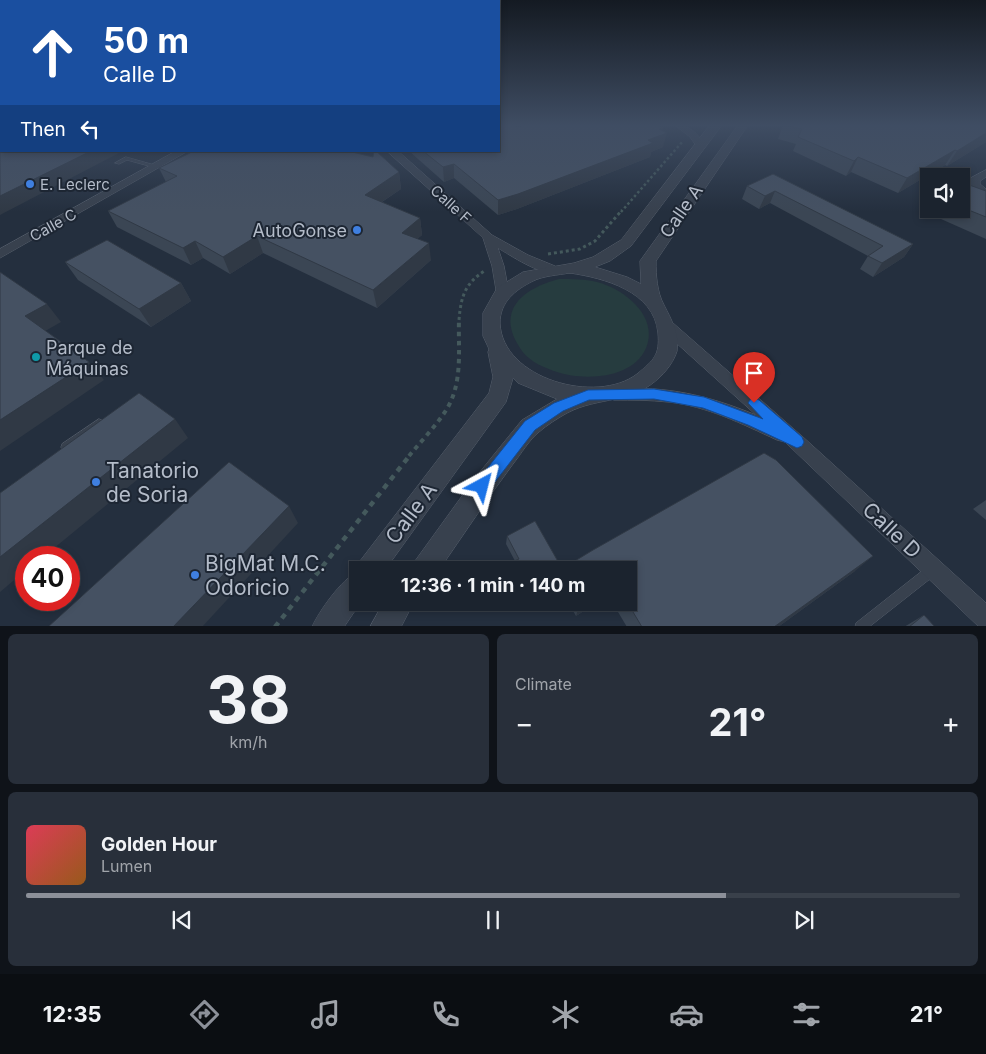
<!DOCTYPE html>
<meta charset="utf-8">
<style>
:root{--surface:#1b232e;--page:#282f3a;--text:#f1f3f6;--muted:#a0a4aa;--line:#39404a;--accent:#8c9099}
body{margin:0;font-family:Inter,sans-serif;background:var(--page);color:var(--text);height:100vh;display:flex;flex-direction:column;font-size:19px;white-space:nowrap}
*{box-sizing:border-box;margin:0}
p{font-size:16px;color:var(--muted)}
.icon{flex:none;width:28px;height:28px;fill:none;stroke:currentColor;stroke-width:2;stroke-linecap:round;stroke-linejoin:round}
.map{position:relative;height:626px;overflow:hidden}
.sheet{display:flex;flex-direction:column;gap:8px;padding:8px;background:#0f1319;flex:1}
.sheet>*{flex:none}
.guide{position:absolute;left:0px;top:0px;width:500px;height:152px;box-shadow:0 2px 8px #0003,0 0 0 1px var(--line);background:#1a4fa0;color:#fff;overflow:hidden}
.controls{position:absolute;left:920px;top:168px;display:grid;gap:10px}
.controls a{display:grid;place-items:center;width:50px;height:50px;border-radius:0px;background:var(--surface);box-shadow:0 2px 8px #0003,0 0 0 1px var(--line);font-size:25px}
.speed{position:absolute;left:15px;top:546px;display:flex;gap:10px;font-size:25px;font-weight:700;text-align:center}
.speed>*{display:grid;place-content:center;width:65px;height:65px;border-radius:50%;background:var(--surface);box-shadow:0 2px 8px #0003,0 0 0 1px var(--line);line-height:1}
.speed .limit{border:8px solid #d22;background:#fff;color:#111}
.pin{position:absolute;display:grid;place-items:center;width:42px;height:42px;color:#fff;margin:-51px -21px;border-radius:50% 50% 50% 0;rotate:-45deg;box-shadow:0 0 5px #0007}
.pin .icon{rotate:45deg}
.me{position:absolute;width:55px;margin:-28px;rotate:38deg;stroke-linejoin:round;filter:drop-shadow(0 0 4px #0008)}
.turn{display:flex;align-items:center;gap:18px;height:105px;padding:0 20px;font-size:22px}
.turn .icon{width:65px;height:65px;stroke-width:2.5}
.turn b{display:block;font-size:35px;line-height:42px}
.then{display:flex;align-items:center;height:48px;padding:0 20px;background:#0003;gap:10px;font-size:19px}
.big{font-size:38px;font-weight:700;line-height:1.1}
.sheet .card{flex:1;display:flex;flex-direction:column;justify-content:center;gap:8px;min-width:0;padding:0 18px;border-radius:8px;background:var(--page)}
.sheet .dial{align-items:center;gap:0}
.dial b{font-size:65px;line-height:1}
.song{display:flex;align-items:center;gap:15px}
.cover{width:60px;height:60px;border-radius:8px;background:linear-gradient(135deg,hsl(350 70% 55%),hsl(30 70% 35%))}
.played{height:5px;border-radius:2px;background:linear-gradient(90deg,var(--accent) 75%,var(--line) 75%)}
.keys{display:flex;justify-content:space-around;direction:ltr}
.heat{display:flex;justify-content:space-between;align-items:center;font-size:28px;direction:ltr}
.sheet .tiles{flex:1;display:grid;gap:8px;grid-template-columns:1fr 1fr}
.card:last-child{grid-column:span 2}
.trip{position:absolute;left:349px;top:561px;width:288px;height:50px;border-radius:0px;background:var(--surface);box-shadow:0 2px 8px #0003,0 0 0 1px var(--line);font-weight:700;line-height:50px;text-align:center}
.tabs{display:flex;height:80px;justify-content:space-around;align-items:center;background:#0b0e12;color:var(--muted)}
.tabs .icon{width:35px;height:35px}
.tabs .active{color:var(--accent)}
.tabs b{font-size:22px;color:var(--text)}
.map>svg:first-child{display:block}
.green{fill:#263c3f}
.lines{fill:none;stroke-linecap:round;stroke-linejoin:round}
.service-casing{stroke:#565f6c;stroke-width:1}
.minor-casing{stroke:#565f6c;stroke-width:1}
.tertiary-casing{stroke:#565f6c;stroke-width:1}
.path-far3{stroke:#44595c;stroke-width:2.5;stroke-dasharray:2.5 2.5;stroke-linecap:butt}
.path-far2{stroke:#44595c;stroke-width:3;stroke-dasharray:3 3;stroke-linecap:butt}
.path-far1{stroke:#44595c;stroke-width:4;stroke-dasharray:4.5 4.5;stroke-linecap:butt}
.path{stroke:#44595c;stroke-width:4.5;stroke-dasharray:5.5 5.5;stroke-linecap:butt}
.service{fill:#38414e;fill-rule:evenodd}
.minor{fill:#38414e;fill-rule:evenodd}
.tertiary{fill:#38414e;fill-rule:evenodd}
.wall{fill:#3b4654}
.shaded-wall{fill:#303945}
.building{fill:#455162;stroke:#303945}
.route{fill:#1a73e8;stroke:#114b97}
.shop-dot{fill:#3f7fe0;stroke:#1d2633;stroke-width:2}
.culture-dot{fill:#0f9aa8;stroke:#1d2633;stroke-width:2}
.labels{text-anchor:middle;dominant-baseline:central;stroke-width:4;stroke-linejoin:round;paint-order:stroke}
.far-poi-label{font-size:15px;fill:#b4bcc9;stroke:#1d2633;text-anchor:start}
.far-street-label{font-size:15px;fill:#b4bcc9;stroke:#1d2633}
.street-label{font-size:18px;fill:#b4bcc9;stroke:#1d2633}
.poi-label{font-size:18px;fill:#b4bcc9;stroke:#1d2633;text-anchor:end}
.near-poi-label{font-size:21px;fill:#b4bcc9;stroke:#1d2633;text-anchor:start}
.near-street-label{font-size:21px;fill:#b4bcc9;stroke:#1d2633}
</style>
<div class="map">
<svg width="986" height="627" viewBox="0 0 986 627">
<rect width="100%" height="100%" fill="#242f3e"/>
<!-- green -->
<path class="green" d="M559,279C572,279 585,279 597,282C624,289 659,316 646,348C633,379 584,381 557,372C545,368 530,362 522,351C494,312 521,289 559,279Z"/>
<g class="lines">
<!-- service casing -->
<g class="service-casing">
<g id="service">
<path d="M126,157L158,166V167L156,168L127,160L119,164L115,163Z"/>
<path d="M99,419L102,420L103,422L102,424L68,450L65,451L62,450L61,447L62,444Z"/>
<path d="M931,566L935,567L936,571L935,575L869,627H855L856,623L927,567Z"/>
</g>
</g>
<!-- minor casing -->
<g class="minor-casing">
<g id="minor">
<path d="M675,125C690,125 697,133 705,145L703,147H697L690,137Z"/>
<path d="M176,151H188L0,258V249Z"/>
<path d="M387,151H398L492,235L528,255L555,266L557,269L555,272C541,276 510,255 498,248L504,266L509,293L507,296H497L492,266L483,238Z"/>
<path d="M986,170V177L980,181V184L986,189V197L982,196L970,185L971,178Z"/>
<path d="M668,322L673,323L803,437L986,603V627L978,626L785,442L777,440C742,424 707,406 668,402C650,400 632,400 614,400L608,398L606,394L608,390L614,388C670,387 704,394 756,415L663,331L661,327L663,323Z"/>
</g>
</g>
<!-- tertiary casing -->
<g class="tertiary-casing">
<g id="tertiary">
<path d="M710,125H722L631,246L610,261L595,267L627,277L641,284L640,261L738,125H748L656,261C656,276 657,292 664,305C671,319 680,334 677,351C674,361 667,370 661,376C632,405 599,396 567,413C558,418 547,425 539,432C529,440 521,454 513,464C487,499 464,534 439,570H411L415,561L475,478L522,420L557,399L518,383L513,378L506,402L385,570H358V602H361L344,627H312C319,611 342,579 357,572L360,561L489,393L493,377L488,352L489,349L483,336V313L497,288L523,272L574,263L593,257L621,240ZM570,273C604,278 654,291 658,333C660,355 654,360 637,374C597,405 502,379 500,323C500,302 515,290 533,281C543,276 558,275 570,273Z"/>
<path d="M384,602H414L401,627H370Z"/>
</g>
</g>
<!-- path-far3 -->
<path class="path-far3" d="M621,212L683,141"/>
<!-- path-far2 -->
<g class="path-far2">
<path d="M548,254L580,249L595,241L622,210"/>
<path d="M459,320C461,296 465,283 486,270"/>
</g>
<!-- path-far1 -->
<path class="path-far1" d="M409,456C422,440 438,424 448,407C463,380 458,348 459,319"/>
<!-- path -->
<path class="path" d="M275,627L410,455"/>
<!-- service -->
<use href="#service" class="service"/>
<!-- minor -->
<use href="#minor" class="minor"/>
<!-- tertiary -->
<use href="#tertiary" class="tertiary"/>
</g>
<!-- wall -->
<g class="wall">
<path d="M783,125H986V142L947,166L945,165L898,193L851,172L846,176L793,151L796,144L778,139Z"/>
<path d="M517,127L663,128V147L651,152L650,157L517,209L498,215L454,178L444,182L409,151H499Z"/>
<path d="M159,168L399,172L401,189L382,202L420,218L422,235L417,239L431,260L377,308L263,253L230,274L203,258L191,265L117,227L108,211L166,182Z"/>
<path d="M773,174L913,244L904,257L873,277L860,269L868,256L770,203L759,209L742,199L747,186Z"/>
<path d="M961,182L986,191V239L923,211L929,201V209H961Z"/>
<path d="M65,262L181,283L191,301L151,327L78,280Z"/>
<path d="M986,500V520L973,509Z"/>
<path d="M507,536L559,570H514L515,561L506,544Z"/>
<path d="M855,571L778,627H627L612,602H628Z"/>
<path d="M568,602H598L576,616Z"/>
<path d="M924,615L935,627H904Z"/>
</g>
<!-- shaded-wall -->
<g class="shaded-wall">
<path d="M663,128L662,135L667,133L663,147L651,152L650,157L517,209L498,215V200L648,140L659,129Z"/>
<path d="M986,133V142L947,166L957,151Z"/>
<path d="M955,150L945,165L898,193L907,178Z"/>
<path d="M91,151H117L119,153L0,215V196Z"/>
<path d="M858,157L851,172L846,176L854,161Z"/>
<path d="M454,164V178L444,182L443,167Z"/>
<path d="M399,172L401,189L368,211L365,195Z"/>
<path d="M775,191L770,203L759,209L765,196Z"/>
<path d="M420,218L422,235L404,250L402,233Z"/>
<path d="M257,236L263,253L230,274L223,257Z"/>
<path d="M195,241L203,258L191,265L183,248Z"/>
<path d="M429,243L431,260L377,308L373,290Z"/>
<path d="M913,244L904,257L873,277L882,263Z"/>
<path d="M181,283L191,301L151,327L139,309Z"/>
<path d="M47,304L61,322L40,334L25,316Z"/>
<path d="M89,362L104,380L0,451V420Z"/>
<path d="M175,419L188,438L42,558H26V570L0,592V557Z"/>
<path d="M289,506L298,523L202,627H173Z"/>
<path d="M873,556L855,571L778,627H774Z"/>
<path d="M560,565L559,570H551Z"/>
<path d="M580,602H598L576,616Z"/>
</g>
<!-- building -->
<g class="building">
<path d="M0,125H1V151H91L0,196Z"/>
<path d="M499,125H513L517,127L525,125H657L663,128L659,129L667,133L648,140L653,143L518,194L498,200L454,164L443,167L423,151H499Z"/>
<path d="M783,125H986V133L957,151L955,150L907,178L858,157L854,161L798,137L802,129Z"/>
<path d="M194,151H348L373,157L374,151H376L399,172L365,195L420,218L402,233L429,243L373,290L257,236L223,257L195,241L183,248L108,211L177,176L159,168Z"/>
<path d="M773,174L913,244L882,263L868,256L883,246L775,191L765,196L747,186Z"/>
<path d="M961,182L986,191V217L961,207Z"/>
<path d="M107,240L181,283L139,309L65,262Z"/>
<path d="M0,272L47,304L25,316L89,362L0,420Z"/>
<path d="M139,393L175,419L0,557V493Z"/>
<path d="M764,453L776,460L873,556L774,627H642L627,602H628V570H560L593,550Z"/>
<path d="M229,462L289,506L173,627H48Z"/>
<path d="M535,521L560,565L551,570H519L514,561L519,559L507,536Z"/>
<path d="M924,615L935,627H909Z"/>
</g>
<!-- sky -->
<linearGradient id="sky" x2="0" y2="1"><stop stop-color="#141a22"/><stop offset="0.59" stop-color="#3f4d63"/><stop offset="1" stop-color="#3f4d63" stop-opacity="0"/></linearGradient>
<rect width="986" height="212" fill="url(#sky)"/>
<!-- route -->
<path class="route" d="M654,389L704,397L763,419L748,403L750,400L754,398L759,400L802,437L804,442L802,446L797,448L748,425L703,408L654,399L589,400L563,411L535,430L488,491L482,493L477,491L475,486L477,481L525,421L554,403L588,390Z"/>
<!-- markers -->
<g class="shop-dot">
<circle cx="30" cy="184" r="5"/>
<circle cx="357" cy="230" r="5"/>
<circle cx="96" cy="482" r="5"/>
<circle cx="195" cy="575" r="5"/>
</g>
<circle class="culture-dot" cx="36" cy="357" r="5"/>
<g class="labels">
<!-- far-poi labels -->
<g class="far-poi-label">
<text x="40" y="184">E. Leclerc</text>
</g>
<!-- far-street labels -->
<g class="far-street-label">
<text transform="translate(451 204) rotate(42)">Calle F</text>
<text transform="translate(53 225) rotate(-29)">Calle C</text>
</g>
<!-- street labels -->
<g class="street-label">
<text transform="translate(681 211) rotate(-55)">Calle A</text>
</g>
<!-- poi labels -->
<g class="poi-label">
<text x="347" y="230">AutoGonse</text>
<text x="46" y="347" text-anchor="start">Parque de<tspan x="46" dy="21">Máquinas</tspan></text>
</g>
<!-- near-poi labels -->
<g class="near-poi-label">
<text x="106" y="470">Tanatorio<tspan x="106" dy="24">de Soria</tspan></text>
<text x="205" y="563">BigMat M.C.<tspan x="205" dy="24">Odoricio</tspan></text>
</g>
<!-- near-street labels -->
<g class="near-street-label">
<text transform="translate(411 513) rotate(-53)">Calle A</text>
<text transform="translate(892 530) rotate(43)">Calle D</text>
</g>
</g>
</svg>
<div class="controls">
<a><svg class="icon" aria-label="sound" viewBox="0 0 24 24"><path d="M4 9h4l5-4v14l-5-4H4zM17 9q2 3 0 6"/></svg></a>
</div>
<div class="speed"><div class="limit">40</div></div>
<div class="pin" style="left:754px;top:403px;background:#d93025"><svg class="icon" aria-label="arrive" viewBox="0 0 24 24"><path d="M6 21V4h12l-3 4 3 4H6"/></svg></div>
<svg class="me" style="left:482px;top:486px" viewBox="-20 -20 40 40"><path d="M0-17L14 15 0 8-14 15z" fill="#1a73e8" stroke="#fff" stroke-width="4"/></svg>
<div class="trip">12:36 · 1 min · 140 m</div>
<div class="guide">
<div class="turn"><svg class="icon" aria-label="ahead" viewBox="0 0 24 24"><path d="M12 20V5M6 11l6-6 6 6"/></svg><div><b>50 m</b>Calle D</div></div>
<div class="then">Then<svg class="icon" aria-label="left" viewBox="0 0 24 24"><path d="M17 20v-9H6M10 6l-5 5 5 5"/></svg></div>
</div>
</div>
<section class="sheet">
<div class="tiles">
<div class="card dial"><b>38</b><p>km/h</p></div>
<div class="card"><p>Climate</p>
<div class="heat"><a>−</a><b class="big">21°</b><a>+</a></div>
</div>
<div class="card">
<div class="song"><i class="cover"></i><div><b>Golden Hour</b><p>Lumen</p></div></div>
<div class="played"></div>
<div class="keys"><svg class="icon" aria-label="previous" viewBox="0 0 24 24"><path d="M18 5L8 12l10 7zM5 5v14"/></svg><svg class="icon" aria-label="pause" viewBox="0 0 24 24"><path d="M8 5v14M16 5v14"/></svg><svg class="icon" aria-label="next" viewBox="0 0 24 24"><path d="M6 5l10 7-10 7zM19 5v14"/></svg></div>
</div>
</div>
</section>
<nav class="tabs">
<b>12:35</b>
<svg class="icon active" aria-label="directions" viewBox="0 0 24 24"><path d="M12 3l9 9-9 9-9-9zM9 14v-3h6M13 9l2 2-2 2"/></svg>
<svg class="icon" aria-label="music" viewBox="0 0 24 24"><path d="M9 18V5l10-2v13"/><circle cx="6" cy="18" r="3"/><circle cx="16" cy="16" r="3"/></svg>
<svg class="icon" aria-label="phone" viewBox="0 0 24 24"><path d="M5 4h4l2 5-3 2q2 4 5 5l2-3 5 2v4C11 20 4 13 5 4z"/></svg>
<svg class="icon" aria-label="climate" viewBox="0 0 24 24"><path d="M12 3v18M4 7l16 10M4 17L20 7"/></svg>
<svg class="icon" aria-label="car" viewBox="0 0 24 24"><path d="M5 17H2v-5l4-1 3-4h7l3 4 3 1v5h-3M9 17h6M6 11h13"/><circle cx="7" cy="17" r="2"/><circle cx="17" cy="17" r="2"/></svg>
<svg class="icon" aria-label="filters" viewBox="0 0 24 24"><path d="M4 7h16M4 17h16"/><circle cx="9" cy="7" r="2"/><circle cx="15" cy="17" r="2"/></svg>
<b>21°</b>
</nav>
